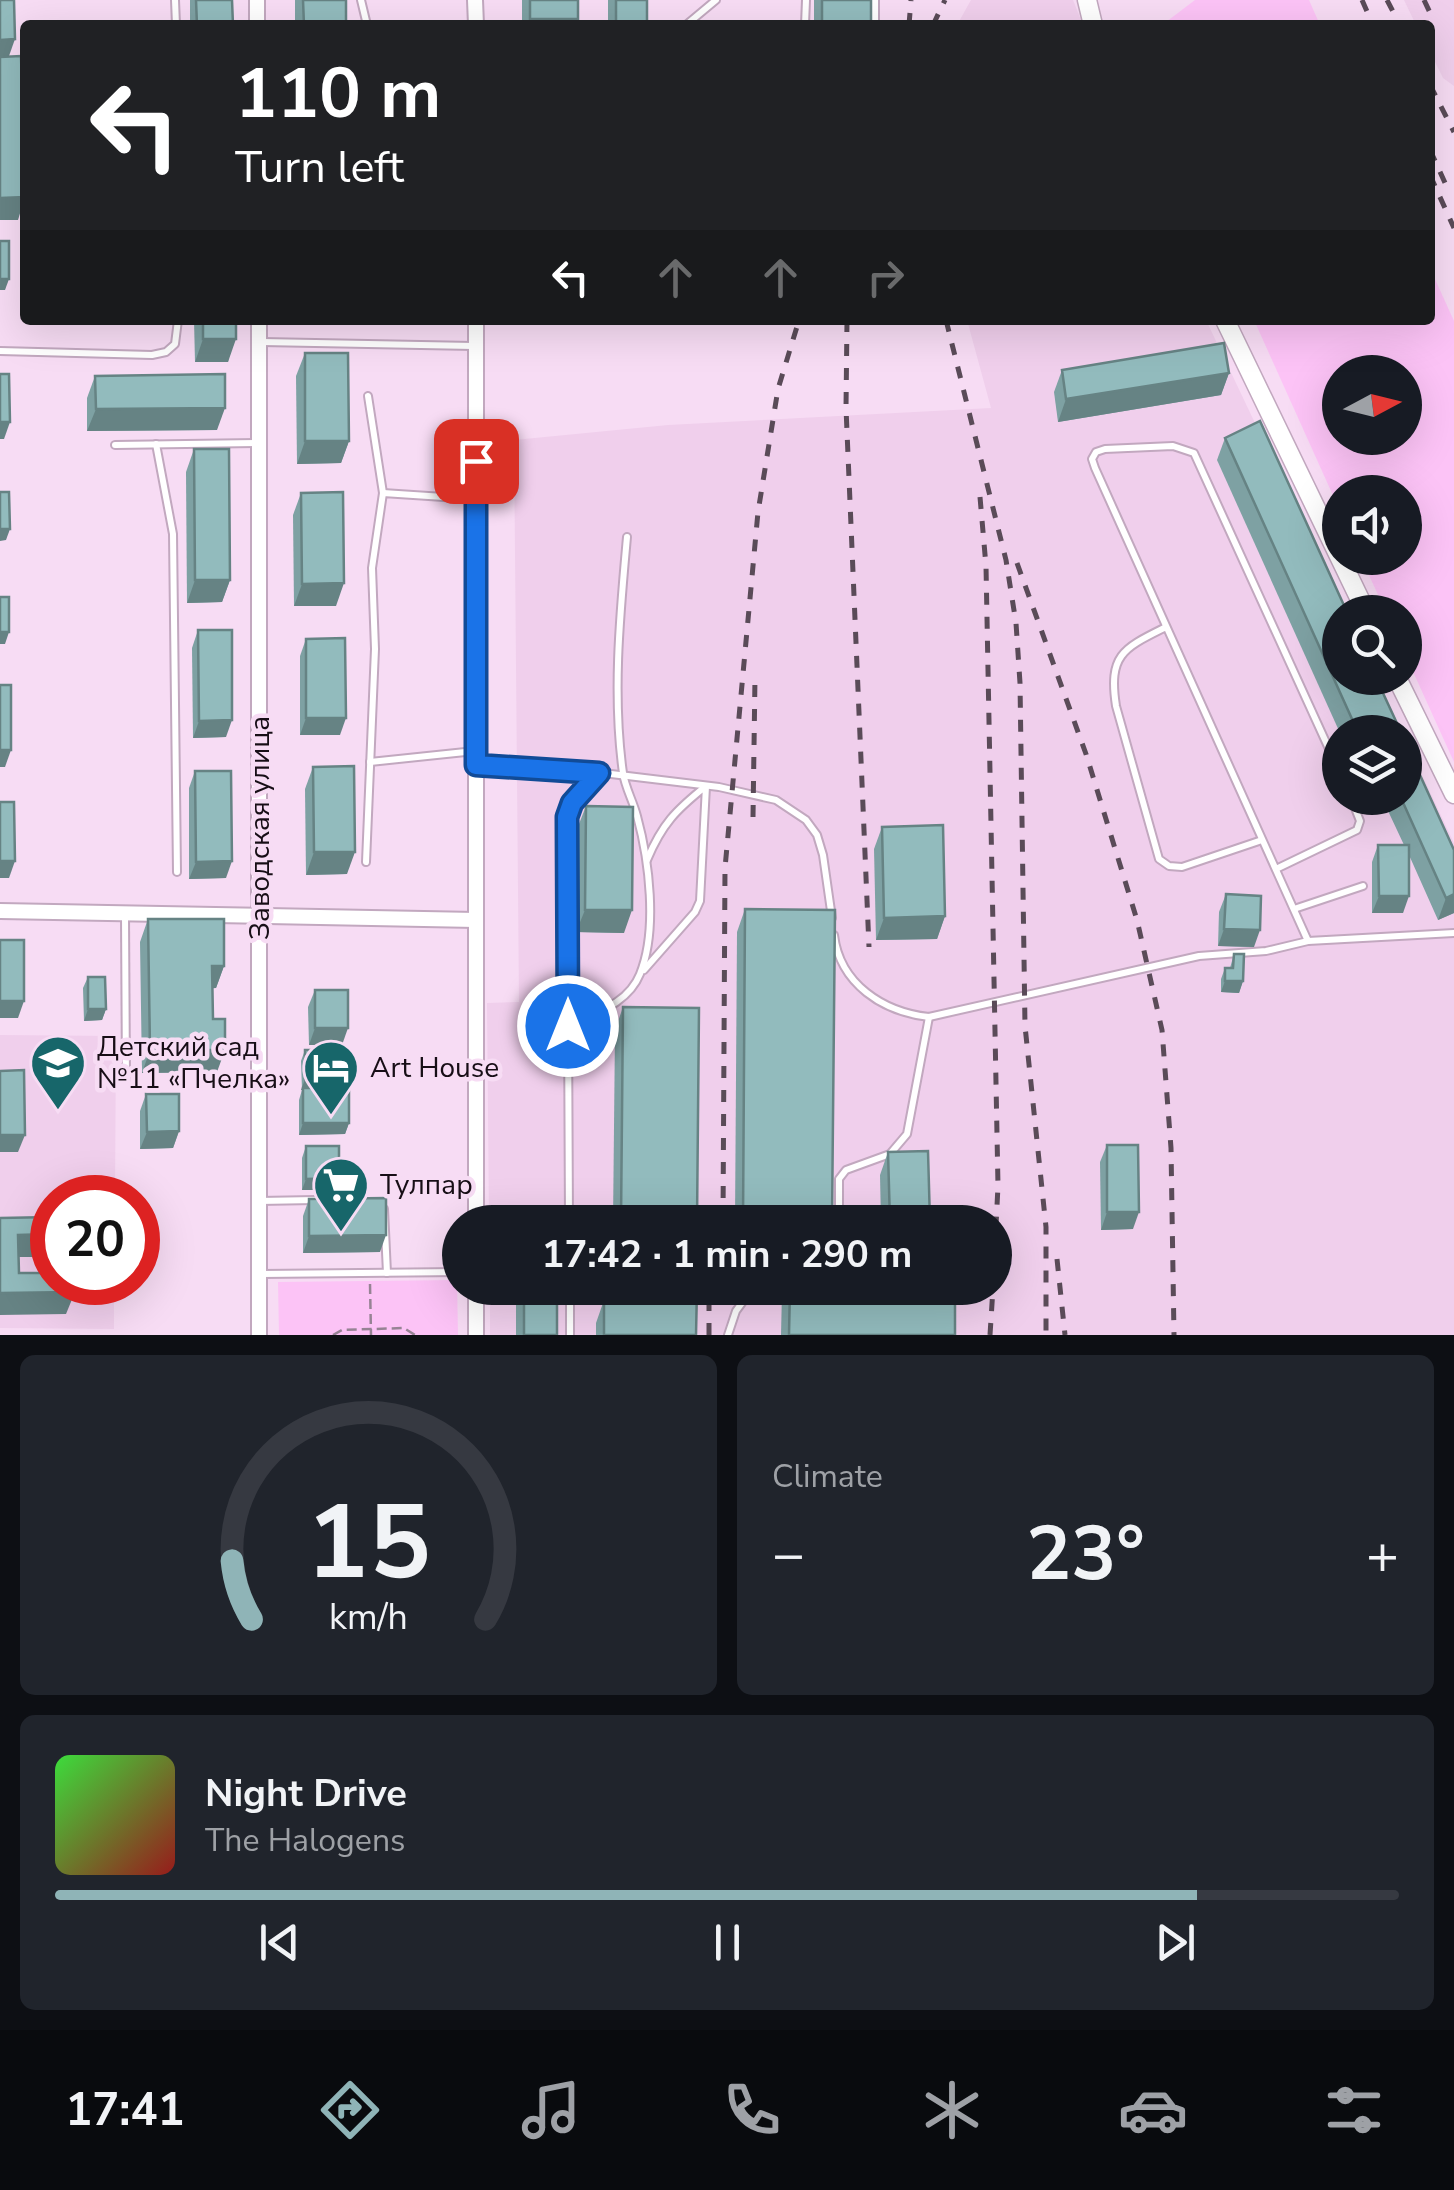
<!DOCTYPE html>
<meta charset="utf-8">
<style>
:root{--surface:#171b24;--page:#20242c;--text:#f1f3f6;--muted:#9ea1a6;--line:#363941;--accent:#8fb4b7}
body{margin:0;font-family:"Nunito Sans",sans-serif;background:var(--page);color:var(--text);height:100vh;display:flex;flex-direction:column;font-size:38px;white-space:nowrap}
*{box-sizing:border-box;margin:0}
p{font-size:32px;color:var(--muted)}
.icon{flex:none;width:55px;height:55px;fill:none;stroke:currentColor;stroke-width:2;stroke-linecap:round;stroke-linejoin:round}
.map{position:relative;height:1335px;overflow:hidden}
.side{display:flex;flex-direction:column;gap:20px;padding:20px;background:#0d0f14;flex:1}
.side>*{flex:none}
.banner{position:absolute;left:20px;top:20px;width:1415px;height:305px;border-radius:10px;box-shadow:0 10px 40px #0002;background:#202124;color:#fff;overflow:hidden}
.needle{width:65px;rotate:83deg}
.fabs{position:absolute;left:1322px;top:355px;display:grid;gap:20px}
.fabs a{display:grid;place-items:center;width:100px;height:100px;border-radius:50%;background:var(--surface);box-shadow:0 10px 40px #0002;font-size:50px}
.speed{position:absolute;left:30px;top:1175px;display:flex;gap:20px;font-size:50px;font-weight:700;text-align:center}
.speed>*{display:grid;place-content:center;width:130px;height:130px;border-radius:50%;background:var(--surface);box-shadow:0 10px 40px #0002;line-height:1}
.speed .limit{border:15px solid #d22;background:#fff;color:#111}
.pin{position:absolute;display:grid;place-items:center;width:85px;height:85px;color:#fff;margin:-42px;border-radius:20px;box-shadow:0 5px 15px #0006}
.me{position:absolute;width:110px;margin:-55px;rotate:0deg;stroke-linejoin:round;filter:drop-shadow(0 0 8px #0008)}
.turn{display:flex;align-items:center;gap:35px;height:210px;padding:0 50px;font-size:45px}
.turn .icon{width:130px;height:130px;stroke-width:2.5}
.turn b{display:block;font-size:70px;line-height:85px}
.lanes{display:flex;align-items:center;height:95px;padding:0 50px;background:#0003;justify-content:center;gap:50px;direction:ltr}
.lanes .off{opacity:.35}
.big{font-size:75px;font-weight:700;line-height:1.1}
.side .card{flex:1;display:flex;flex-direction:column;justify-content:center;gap:15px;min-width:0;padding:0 35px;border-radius:15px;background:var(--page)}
.side .dial{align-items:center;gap:0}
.dial svg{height:260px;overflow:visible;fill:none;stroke:var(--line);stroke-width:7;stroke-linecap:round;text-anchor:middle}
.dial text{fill:var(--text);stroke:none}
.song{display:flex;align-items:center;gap:30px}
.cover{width:120px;height:120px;border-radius:15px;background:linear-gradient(135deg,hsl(120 70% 55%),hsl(0 70% 35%))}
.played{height:10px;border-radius:5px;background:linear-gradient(90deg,var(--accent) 85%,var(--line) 85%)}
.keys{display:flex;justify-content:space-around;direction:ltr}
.heat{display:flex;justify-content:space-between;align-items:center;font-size:55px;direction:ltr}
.side .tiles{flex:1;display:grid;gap:20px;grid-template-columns:1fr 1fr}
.card:last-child{grid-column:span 2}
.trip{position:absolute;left:442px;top:1205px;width:570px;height:100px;border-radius:50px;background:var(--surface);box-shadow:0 10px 40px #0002;font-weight:700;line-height:100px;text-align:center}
.tab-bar{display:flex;height:160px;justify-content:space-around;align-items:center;background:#090b0e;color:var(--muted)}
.tab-bar .icon{width:70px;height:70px}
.tab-bar .active{color:var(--accent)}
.tab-bar b{font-size:45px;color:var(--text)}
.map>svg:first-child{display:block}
.built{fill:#f0cfec}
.green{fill:#fcc3f6;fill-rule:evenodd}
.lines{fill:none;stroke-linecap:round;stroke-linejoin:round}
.lane-casing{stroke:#c2a8bf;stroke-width:10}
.street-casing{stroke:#c2a8bf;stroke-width:18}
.secondary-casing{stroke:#c2a8bf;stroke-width:21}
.path{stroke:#968394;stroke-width:2.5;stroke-dasharray:10 5;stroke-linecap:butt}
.lane{stroke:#fff;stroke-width:6}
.street{stroke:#fff;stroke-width:14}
.secondary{stroke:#fff;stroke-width:18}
.rail{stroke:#5a4b58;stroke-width:5;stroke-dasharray:12 12;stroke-linecap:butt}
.wall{fill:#7ea1a3}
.shaded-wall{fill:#668384}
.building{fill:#92bbbd;stroke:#668384;stroke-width:2.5}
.route-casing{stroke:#114b97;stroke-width:25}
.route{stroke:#1a73e8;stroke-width:18}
.labels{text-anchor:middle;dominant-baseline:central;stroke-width:9;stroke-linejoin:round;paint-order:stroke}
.street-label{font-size:28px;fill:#170e16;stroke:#f7dcf4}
.poi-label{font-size:28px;fill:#170e16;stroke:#f7dcf4;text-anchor:start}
</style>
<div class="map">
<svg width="1454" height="1335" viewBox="0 0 1454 1335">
<rect width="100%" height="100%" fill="#f7dcf4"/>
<!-- built -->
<g class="built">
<path d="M971,0H1073L1083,25H957Z"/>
<path d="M1404,0H1454V86L1443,78L1430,52V25H1416Z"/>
<path d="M967,320H1206L1345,612H1340V678H1376L1402,732H1340V798H1405V739L1454,843V1335H490V1288H995V1222H489L487,1003L519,1002L514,440L668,425L991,408Z"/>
<path d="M0,1035L116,1036L115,1197L52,1198V1282L114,1283V1329L0,1328Z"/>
</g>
<!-- green -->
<g class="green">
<path d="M1195,0H1309L1320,25H1162Z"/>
<path d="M1430,268L1454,321V762L1405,654V612H1386L1361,558H1405V492H1340V511L1254,320H1430ZM1340,372H1405V438H1340Z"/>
<path d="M457,1280L458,1335H279L278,1282Z"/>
</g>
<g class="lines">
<!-- lane casing -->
<g class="lane-casing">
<g id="lane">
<path d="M175,0L176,25"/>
<path d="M361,0L367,25"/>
<path d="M875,0V25"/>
<path d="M686,25L716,0"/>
<path d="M805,25L806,0"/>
<path d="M1159,320H1172"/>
<path d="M262,342L474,346"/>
<path d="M0,351L152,355L166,352L175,344L178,320"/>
<path d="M368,396L383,493"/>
<path d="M156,444L173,534L177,872"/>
<path d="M115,445L258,443"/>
<path d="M1166,627C1124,648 1108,654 1116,706L1159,859L1169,866L1182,867L1262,840"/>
<path d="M370,762L475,751"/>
<path d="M476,765L578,770L719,787L776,800L806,820L817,835L823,855L832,918"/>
<path d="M1340,773L1194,453L1173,446L1105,449L1096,452L1092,459L1095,468L1308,941L1454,933"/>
<path d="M366,862L375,649L372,568L383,493L474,499"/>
<path d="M1276,869L1357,830L1360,821L1351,798"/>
<path d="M1294,909L1363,886"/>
<path d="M125,916L126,1080"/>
<path d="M834,935C840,984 883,1012 929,1017L1199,956L1266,951L1308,941"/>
<path d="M644,970L695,912L700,901L706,786C676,810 662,824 647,860"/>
<path d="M568,1026C595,1013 628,1004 640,974C658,930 649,860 637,816C633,801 625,787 623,773C612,695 620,614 627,537"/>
<path d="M259,1201L315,1200"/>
<path d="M384,1209L387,1273"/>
<path d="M569,1222L567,817L572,803L598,774"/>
<path d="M839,1222V1179L846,1170L890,1154L907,1134L929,1017"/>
<path d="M261,1274L460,1272"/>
<path d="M570,1288V1335"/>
<path d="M728,1335L736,1311L753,1288"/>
</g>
</g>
<!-- street casing -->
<g class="street-casing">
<g id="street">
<path d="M257,0V25"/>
<path d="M475,0L476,25"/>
<path d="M476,320V1222"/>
<path d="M0,911L476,920"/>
<path d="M476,1288V1335"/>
<path d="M259,1335V320"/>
</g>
</g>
<!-- secondary casing -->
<g class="secondary-casing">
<g id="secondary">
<path d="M1087,0L1093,25"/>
<path d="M1225,320L1366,612"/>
<path d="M1397,678L1454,794"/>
</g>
</g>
<!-- path -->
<g class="path">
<path d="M370,1284L371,1335"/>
<path d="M333,1335L342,1330L404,1328L415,1335"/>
</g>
<!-- lane -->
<use href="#lane" class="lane"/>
<!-- street -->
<use href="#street" class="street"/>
<!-- secondary -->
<use href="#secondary" class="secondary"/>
<!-- rail -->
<g class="rail">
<path d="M1362,0L1373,25"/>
<path d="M1387,0L1400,25"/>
<path d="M1424,0L1434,21"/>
<path d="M909,25L911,0"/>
<path d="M933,25L945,0"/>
<path d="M1430,85L1454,132"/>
<path d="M1430,150L1446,185"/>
<path d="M1430,175L1454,228"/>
<path d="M847,320L846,408L869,947"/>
<path d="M946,320L1006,560L1016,623L1020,683L1025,1026L1046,1227V1335"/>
<path d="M980,497L986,566L998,1186L995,1245"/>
<path d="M1017,563L1086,754L1137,920L1162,1030L1171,1148L1174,1335"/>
<path d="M753,817L755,677"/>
<path d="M723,1222L725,868L758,512L778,389L799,320"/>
<path d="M1057,1259L1065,1335"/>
<path d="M709,1335V1288"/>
<path d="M990,1335L993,1288"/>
</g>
</g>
<!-- wall -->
<g class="wall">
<path d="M190,0H232L233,25H190Z"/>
<rect x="295" y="0" width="51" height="25"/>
<path d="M522,0H578L576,25H522Z"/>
<rect x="608" y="0" width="39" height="25"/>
<rect x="814" y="0" width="57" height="25"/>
<path d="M194,320H236L228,362H195Z"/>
<path d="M305,353L349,441L341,463L297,464L296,376Z"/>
<path d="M1062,370L1229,373L1221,395L1058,422L1054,392Z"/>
<path d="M95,376L217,430L87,431V398Z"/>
<path d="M1225,438L1401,732L1340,733L1217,460Z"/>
<path d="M194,449L230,580L222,602L187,603L186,472Z"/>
<path d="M301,493L336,606H294L293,515Z"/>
<path d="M198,630L226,737L193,738L192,648Z"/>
<path d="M306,639L340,735H300V656Z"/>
<path d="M313,767L347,874L306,875L305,789Z"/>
<path d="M195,771L226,878L189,879V788Z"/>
<path d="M1382,798H1405L1454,850V913L1438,920L1409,855L1403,913H1372V862L1378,845H1404Z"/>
<path d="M586,806L624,933L576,932L577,829Z"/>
<path d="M882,827L945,916L937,939L876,940L874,849Z"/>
<path d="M1226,894L1254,947L1218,946L1219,912Z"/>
<path d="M745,909L832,1222H735L737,932Z"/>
<path d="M148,919L224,966L216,988H213V1019L217,1072L142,1073L140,942Z"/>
<path d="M1234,954L1243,981L1239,993L1221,992V979L1225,968H1230Z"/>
<path d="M88,977L106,1009L102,1020L84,1021L83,988Z"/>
<path d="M315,990L342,1045H309L308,1007Z"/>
<path d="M623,1007L697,1222H613L615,1030Z"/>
<path d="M305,1050L329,1088L349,1123L345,1134L299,1135V1100L302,1090L301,1061Z"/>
<path d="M146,1094L179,1131L173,1148L140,1149V1111Z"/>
<path d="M1107,1145L1133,1229L1101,1230L1100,1162Z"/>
<path d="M306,1146L339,1178L335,1190H302V1158Z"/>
<path d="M888,1152L930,1222H881L880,1175Z"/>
<path d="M309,1199L380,1252L303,1253V1216Z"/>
<path d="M518,1288H557V1335H516V1292Z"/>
<path d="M612,1288H697L696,1335H596V1323L604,1300H612Z"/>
<path d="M783,1288H955V1335H781L782,1292Z"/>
</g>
<!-- shaded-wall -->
<g class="shaded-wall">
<path d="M530,19H578L576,25H528Z"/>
<path d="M15,39L9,56L0,57V40Z"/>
<path d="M25,197L18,220H0V198Z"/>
<path d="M0,279H9L5,290H0Z"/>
<path d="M203,339H236L228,362H195Z"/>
<path d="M1229,373L1221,395L1058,422L1066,399Z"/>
<path d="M225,408L217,430L87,431L96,409Z"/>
<path d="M0,422H10L4,439H0Z"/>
<path d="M305,441H349L341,463L297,464Z"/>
<path d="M0,529H10L6,540L0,541Z"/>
<path d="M195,580H230L222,602L187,603Z"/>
<path d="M344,583L336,606H294L302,584Z"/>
<path d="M0,632H9L5,644H0Z"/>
<path d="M306,718H346L340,735H300Z"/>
<path d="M232,720L226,737L193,738L199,721Z"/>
<path d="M1368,725L1365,732H1356L1357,730Z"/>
<path d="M0,750H11L5,767H0Z"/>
<path d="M314,852H355L347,874L306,875Z"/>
<path d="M0,861H15L9,878H0Z"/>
<path d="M232,861L226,878L189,879L196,862Z"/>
<path d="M1454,894V913L1438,920L1446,898Z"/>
<path d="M1379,896H1409L1403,913H1372Z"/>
<path d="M585,910H632L624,933L576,932Z"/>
<path d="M945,916L937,939L876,940L884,918Z"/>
<path d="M1224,929L1260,930L1254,947L1218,946Z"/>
<path d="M212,966H224L216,988L204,989Z"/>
<path d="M1225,981H1243L1239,993L1221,992Z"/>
<path d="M0,1001H24L18,1018H0Z"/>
<path d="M88,1009H106L102,1020L84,1021Z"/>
<path d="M315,1028H348L342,1045H309Z"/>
<path d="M150,1050H225L217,1072L142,1073Z"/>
<path d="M305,1079H333L329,1090H301Z"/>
<path d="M303,1123H349L345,1134L299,1135Z"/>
<path d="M179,1131L173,1148L140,1149L147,1132Z"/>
<path d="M0,1135H25L18,1152H0Z"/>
<path d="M339,1178L335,1190H302L306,1179Z"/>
<path d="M1107,1212H1139L1133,1229L1101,1230Z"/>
<path d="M52,1234V1257H10L18,1235Z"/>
<path d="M386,1235L380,1252L303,1253L309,1236Z"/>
<path d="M75,1292L66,1314L0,1315V1293Z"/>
</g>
<!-- building -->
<g class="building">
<path d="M0,0H14L15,39L0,40Z"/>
<path d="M196,0H232L233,25H197Z"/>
<path d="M303,0H346V25H304Z"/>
<rect x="530" y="0" width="48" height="19"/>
<rect x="616" y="0" width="31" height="25"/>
<rect x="822" y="0" width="49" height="25"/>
<path d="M21,56L25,197L0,198V57Z"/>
<rect x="0" y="241" width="9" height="38"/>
<rect x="203" y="320" width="33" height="19"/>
<path d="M1224,343L1229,373L1066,399L1062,370Z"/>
<path d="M305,353H348L349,441H305Z"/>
<path d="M0,374H9L10,422H0Z"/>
<path d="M225,374V408L96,409L95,376Z"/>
<path d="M1260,421L1347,612H1340V678H1376L1401,732H1371L1368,725L1357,730L1225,438Z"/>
<path d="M194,449H229L230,580H195Z"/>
<path d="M0,492H9L10,529H0Z"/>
<path d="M343,492L344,583L302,584L301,493Z"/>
<rect x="0" y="597" width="9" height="35"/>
<path d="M198,630H232V720L199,721Z"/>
<path d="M345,638L346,718H306V639Z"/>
<rect x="0" y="685" width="11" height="65"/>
<path d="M1405,742L1454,850V894L1446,898L1401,798H1405Z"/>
<path d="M354,766L355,852H314L313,767Z"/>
<path d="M195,771H231L232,861L196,862Z"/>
<path d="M0,802H14L15,861H0Z"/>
<path d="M586,806L633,807L632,910H585Z"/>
<path d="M943,825L945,916L884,918L882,827Z"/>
<path d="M1378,845H1409V896H1379Z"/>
<path d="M1226,894L1261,896L1260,930L1224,929Z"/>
<path d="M745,909L835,910L832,1222H743Z"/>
<path d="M148,919H224V966H212L213,1019H225V1050H150Z"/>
<rect x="0" y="940" width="24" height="61"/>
<path d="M1234,954H1244L1243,981H1225V968H1233Z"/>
<path d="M88,977H105L106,1009H88Z"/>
<rect x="315" y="990" width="33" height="38"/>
<path d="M623,1007L699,1008L697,1222H621Z"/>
<rect x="305" y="1050" width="28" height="29"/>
<path d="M24,1070L25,1135H0V1071Z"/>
<rect x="303" y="1088" width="46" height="35"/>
<path d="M146,1094H179V1131L147,1132Z"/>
<path d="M1107,1145H1138L1139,1212H1107Z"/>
<path d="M306,1146H339V1178L306,1179Z"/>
<path d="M928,1151L930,1222H890L888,1152Z"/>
<path d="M386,1198V1235L309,1236V1199Z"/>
<path d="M52,1217V1234L18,1235L19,1273H52V1282H74L75,1292L0,1293V1218Z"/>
<rect x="524" y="1288" width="33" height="47"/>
<path d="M620,1288H697L696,1335H604V1300H620Z"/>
<path d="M790,1288H955V1335H789Z"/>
</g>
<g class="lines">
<!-- route casing -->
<g class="route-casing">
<path id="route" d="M476,461V765L599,773L572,803L567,817L568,1026"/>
</g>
<!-- route -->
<use href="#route" class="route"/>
</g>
<!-- icons -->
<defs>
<g id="school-pin" transform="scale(2.875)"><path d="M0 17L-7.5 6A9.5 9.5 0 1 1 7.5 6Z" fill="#17666a" stroke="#f7dcf4"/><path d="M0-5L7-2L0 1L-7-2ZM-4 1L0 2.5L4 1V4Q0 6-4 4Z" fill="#fff"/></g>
<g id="hotel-pin" transform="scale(2.875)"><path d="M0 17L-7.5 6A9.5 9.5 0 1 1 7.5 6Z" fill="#17666a" stroke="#f7dcf4"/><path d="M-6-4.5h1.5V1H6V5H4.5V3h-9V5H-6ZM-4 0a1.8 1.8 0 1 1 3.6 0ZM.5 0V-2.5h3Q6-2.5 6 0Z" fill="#fff"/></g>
<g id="supermarket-pin" transform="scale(2.875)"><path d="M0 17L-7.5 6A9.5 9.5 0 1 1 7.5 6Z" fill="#17666a" stroke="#f7dcf4"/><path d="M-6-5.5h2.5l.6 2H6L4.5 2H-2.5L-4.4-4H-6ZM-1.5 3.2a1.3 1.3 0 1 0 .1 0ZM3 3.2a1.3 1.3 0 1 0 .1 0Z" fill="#fff"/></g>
</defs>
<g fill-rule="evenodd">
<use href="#school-pin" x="58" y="1063"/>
<use href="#hotel-pin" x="331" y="1068"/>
<use href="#supermarket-pin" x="341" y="1185"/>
</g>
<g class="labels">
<!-- street labels -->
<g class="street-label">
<text transform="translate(260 828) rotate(-90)">Заводская улица</text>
</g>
<!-- poi labels -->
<g class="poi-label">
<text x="97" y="1047">Детский сад<tspan x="97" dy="32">№11 «Пчелка»</tspan></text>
<text x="370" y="1068">Art House</text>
<text x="380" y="1185">Тулпар</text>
</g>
</g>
</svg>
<div class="fabs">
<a><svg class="needle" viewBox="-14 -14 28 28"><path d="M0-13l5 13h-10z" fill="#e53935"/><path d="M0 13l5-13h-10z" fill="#9ea1a6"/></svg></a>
<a><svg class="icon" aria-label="sound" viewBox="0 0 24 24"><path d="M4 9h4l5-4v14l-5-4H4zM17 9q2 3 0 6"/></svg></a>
<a><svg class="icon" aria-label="search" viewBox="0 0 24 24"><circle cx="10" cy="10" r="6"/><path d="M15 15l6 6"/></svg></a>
<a><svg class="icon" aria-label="layers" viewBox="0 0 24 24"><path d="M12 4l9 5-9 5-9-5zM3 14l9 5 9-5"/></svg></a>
</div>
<div class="speed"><div class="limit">20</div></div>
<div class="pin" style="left:476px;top:461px;background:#d93025"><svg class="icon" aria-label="arrive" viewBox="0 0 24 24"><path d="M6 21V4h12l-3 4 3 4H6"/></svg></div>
<svg class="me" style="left:568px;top:1026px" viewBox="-20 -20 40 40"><circle r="17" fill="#1a73e8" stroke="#fff" stroke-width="3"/><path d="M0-11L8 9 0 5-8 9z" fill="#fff"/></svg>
<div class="trip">17:42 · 1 min · 290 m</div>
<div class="banner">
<div class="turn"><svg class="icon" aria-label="left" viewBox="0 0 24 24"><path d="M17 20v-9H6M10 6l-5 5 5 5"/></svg><div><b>110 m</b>Turn left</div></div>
<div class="lanes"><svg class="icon" aria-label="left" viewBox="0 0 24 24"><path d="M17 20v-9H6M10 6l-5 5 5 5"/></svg><svg class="icon off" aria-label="ahead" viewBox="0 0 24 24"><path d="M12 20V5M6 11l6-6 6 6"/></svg><svg class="icon off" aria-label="ahead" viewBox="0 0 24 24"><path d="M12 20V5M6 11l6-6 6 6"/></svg><svg class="icon off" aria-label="right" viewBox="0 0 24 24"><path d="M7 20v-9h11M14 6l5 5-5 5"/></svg></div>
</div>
</div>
<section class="side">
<div class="tiles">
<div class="card dial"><svg viewBox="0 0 100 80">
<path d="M14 69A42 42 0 1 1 86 69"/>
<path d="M14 69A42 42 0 0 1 8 51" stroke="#8fb4b7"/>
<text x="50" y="56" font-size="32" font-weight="700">15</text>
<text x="50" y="72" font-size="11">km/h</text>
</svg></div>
<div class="card"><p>Climate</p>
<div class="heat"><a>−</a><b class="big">23°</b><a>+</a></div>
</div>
<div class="card">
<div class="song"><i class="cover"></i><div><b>Night Drive</b><p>The Halogens</p></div></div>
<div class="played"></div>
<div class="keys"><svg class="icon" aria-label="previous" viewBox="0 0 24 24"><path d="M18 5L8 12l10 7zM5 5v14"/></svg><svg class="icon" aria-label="pause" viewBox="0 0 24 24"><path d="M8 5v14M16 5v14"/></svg><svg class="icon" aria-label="next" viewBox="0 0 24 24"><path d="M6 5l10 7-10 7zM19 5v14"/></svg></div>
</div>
</div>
</section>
<nav class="tab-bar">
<b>17:41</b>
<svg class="icon active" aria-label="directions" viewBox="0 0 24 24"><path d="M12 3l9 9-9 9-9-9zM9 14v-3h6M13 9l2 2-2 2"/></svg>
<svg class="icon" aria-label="music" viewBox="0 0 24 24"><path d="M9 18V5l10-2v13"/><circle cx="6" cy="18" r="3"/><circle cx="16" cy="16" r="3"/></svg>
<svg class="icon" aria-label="phone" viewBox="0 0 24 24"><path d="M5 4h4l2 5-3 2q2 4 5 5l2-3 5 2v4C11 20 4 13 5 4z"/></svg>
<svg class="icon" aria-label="climate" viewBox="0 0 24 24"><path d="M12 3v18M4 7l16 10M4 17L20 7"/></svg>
<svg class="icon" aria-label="car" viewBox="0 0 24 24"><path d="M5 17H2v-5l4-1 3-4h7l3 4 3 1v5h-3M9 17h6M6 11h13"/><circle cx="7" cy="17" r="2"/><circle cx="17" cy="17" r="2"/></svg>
<svg class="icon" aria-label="filters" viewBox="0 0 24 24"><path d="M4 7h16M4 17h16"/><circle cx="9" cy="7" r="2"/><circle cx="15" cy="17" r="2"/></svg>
</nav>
